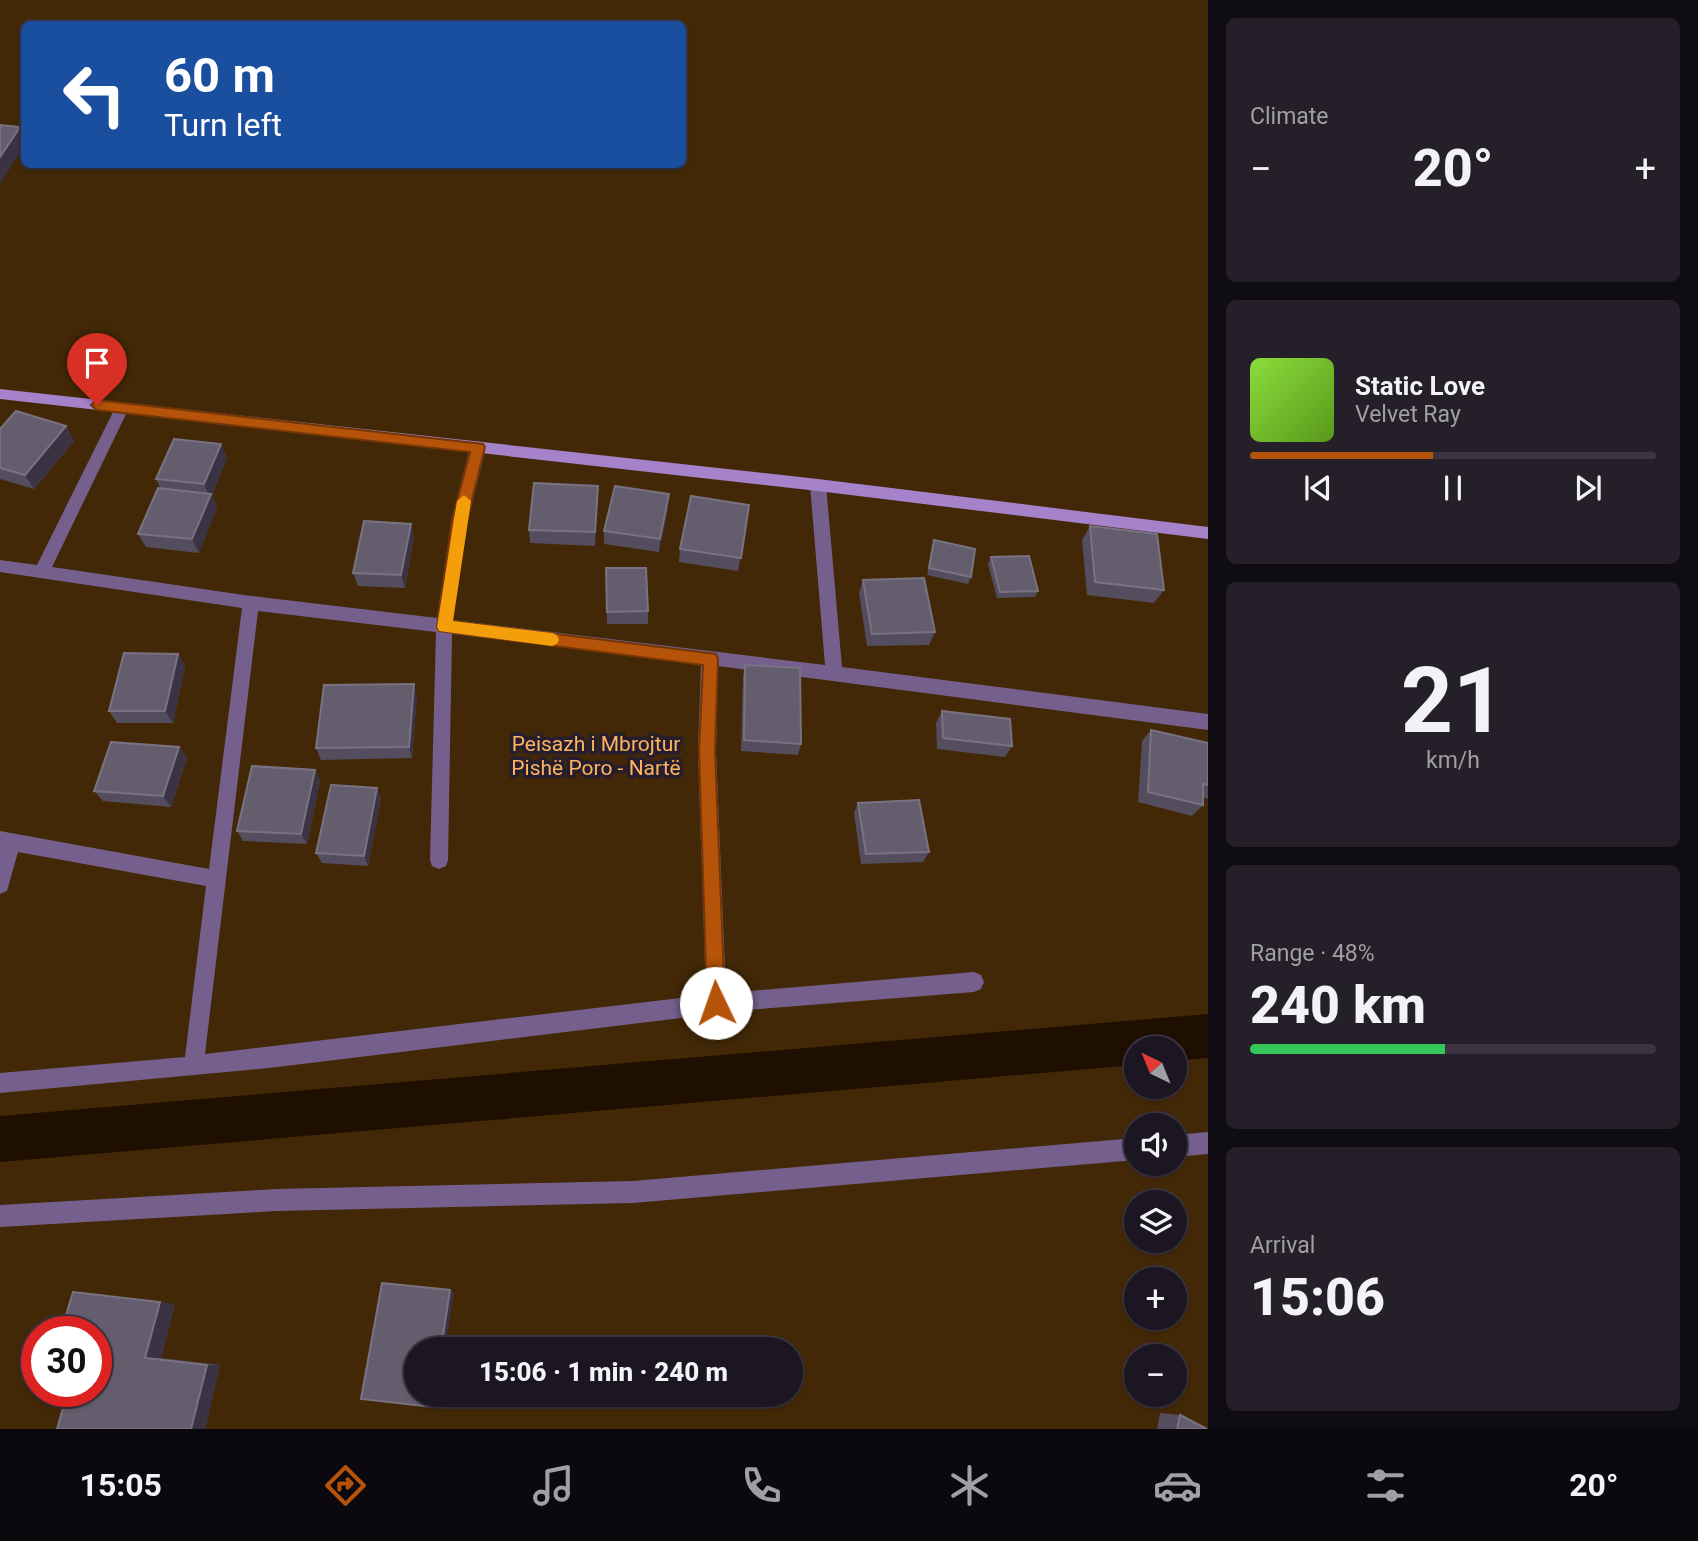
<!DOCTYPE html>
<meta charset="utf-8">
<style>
:root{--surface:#1c1622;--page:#251f2a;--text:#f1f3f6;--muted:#a09fa5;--line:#3a3540;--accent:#b45309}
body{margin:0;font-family:Roboto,sans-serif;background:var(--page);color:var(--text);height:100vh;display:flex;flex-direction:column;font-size:26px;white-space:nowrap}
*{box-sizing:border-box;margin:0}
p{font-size:23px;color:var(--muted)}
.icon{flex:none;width:38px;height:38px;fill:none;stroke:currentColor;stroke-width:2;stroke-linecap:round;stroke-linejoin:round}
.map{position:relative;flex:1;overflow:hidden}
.details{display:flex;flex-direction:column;gap:18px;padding:18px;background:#0f0c13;width:490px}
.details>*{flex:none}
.top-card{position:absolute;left:21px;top:21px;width:665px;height:147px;border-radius:10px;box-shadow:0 2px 5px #0004,0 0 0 2px var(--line);background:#1a4fa0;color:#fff;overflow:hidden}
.needle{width:46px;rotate:317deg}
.controls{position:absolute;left:1124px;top:1036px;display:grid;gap:14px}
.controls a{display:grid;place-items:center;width:63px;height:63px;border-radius:50%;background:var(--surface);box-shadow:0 2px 5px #0004,0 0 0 2px var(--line);font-size:35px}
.speed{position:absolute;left:21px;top:1316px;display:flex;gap:14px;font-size:35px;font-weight:700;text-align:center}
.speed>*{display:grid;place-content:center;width:91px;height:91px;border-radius:50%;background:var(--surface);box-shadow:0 2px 5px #0004,0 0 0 2px var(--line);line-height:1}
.speed .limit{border:10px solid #d22;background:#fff;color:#111}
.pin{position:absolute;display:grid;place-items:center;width:60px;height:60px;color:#fff;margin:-72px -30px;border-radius:50% 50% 50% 0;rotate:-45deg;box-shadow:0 0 7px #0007}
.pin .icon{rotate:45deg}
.me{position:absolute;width:77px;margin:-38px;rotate:357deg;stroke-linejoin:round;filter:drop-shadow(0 0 5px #0008)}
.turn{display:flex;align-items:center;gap:24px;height:147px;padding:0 28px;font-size:32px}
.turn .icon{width:91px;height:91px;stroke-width:2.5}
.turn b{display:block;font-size:49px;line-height:60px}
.big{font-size:52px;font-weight:800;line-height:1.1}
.details .card{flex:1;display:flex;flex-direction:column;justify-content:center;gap:10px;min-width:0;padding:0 24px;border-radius:10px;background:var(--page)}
.details .dial{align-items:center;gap:0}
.dial b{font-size:91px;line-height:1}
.song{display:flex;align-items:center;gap:21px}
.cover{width:84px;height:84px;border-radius:10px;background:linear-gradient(135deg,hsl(90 70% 55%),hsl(90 70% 35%))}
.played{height:7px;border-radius:4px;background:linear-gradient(90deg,var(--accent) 45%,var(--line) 45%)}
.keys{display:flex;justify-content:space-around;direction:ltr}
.heat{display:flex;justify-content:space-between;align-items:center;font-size:38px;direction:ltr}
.charge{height:10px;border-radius:5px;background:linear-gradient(90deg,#34c759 48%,var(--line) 0)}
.trip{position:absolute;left:404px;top:1337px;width:399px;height:70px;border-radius:35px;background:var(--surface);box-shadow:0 2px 5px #0004,0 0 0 2px var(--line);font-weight:800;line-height:70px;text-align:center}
.tabs{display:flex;height:112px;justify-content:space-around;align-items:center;background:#0b090e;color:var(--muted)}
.tabs .icon{width:49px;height:49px}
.tabs .selected{color:var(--accent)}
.tabs b{font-size:32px;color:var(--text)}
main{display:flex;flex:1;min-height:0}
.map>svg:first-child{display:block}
.green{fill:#422806;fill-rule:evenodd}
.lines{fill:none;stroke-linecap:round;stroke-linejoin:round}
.canal{fill:#1f0f00;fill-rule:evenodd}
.street{fill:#75608d;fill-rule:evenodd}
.secondary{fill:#a582ca;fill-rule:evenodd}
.wall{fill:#544d5d}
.shaded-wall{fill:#3b3344}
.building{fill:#645d6d;stroke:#797282;stroke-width:2}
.route{fill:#b45309;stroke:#753606;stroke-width:2}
.slow{fill:#f59e0b}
.labels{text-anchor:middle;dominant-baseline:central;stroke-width:7;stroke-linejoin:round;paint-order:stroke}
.park-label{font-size:21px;fill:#feb35f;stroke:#261e2e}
</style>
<main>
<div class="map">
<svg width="1208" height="1429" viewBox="0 0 1208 1429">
<rect width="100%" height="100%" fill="#261e2e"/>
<!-- green -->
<path class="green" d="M0,0H1208V1429H0ZM24,24H682V164H24ZM1136,1048H1174V1087H1136ZM1136,1125H1174V1164H1136ZM1136,1202H1174V1241H1136ZM1136,1279H1174V1318H1136ZM37,1332H96V1391H37ZM416,1349H791V1395H416ZM1136,1356H1174V1395H1136Z"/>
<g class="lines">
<!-- canal -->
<path class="canal" d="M1208,1014V1058L1174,1061V1048H1136V1065L0,1162V1116Z"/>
<!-- street -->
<g class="street">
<path d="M122,403L129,408L52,567L251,596L437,618L452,520L470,447L478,441L486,447L468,520L453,620L825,665L810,485L818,479L826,485L842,667L1208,714V730L718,666L716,751L726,993L974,972L981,975L984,982L981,989L974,992L747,1010L269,1068L0,1093V1073L185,1057L206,886L18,852L7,891L0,894V831L209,869L242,608L0,572V560L37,565L115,408ZM258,611L436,632L430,860L432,866L439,869L446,866L448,860L452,634L701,664L698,751L706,995L205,1054Z"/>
<path d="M1208,1132V1154L1174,1157V1135Z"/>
<path d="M1136,1138V1160L633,1203L277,1211L0,1227V1205L277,1189L633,1181Z"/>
</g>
<!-- secondary -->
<path class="secondary" d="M0,389L818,479L1208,527V539L818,491L0,399Z"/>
</g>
<!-- wall -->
<g class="wall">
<path d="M66,426L74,441L34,489L0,479V429Z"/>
<path d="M221,444L227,458L212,495L217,507L199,553L146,547L138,534L161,489L156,479Z"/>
<path d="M598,486L595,546L530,543L529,530Z"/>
<path d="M749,505L738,571L679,562L680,549Z"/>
<path d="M668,508L659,552L604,544V531Z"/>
<path d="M411,524L414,537L405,588L358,586L353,573Z"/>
<path d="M1090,526L1164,590L1154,603L1087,595L1082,540Z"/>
<path d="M934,540L971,577L968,584L927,575L932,547Z"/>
<path d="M991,557L1038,591L1035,597L997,598L988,564Z"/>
<path d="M606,568L648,611V624H607Z"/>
<path d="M863,580L935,632L929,645L867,646L859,593Z"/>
<path d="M178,654L185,666L173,723H117L109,711Z"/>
<path d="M745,665L801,744L798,755L741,751L743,677Z"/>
<path d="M417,696L412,758L321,760L316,748Z"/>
<path d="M942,711L1012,746L1005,757L937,749L936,723Z"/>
<path d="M1151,730L1208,743V799L1203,797V805L1192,816L1138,802L1142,741Z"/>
<path d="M179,747L187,758L171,807L103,801L94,791Z"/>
<path d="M315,770L320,781L307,844L243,841L237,831Z"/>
<path d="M377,788L381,799L368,866L322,863L316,853Z"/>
<path d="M858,803L929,852L923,862L861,864L854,813Z"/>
<path d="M175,1304L161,1358L220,1365L205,1429H57Z"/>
<path d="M1160,1413L1180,1415L1207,1429H1157Z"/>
</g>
<!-- shaded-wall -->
<g class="shaded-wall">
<path d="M20,127L24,136V146L0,184V157Z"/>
<path d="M66,426L74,441L34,489L25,475Z"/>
<path d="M221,444L227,458L212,495L217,507L199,553L192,539L210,497L204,484Z"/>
<path d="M598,486V499L595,546V532Z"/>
<path d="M669,494L668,508L659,552L660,539Z"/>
<path d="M411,524L414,537L405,588L401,575Z"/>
<path d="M178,654L185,666L173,723L165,711Z"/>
<path d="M414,684L417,696L412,758L409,747Z"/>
<path d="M179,747L187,758L171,807L163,796Z"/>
<path d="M315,770L320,781L307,844L301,834Z"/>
<path d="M377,788L381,799L368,866L364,856Z"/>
<path d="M450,1290L454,1292L445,1349H441Z"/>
<path d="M160,1302L175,1304L161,1358H145Z"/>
<path d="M207,1365H220L205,1429H191Z"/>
<path d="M434,1395H438L437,1406L432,1407Z"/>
</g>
<!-- building -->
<g class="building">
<path d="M0,125L20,127L0,157Z"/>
<path d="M16,411L66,426L25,475L0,468V429Z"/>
<path d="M174,439L221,444L204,484L156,479Z"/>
<path d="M534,483L598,486L595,532L529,530Z"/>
<path d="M615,486L669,494L660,539L604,531Z"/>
<path d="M158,488L211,494L192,539L138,534Z"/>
<path d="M691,496L749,505L741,558L680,549Z"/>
<path d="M364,521L411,524L401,575L353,573Z"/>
<path d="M1090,526L1157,534L1164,590L1095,582Z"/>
<path d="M934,540L975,549L971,577L929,568Z"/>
<path d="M1029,556L1038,591L1000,592L991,557Z"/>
<path d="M606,568H646L648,611L607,612Z"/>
<path d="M924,578L935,632L872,634L863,580Z"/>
<path d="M124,653L178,654L165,711H109Z"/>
<path d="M745,665L800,668L801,744L744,740Z"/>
<path d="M414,684L409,747L316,748L324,685Z"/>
<path d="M942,711L1010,719L1012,746L943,738Z"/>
<path d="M1151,730L1208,743V785L1203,784V805L1148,792Z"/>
<path d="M111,742L179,747L163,796L94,791Z"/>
<path d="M252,766L315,770L301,834L237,831Z"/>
<path d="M331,785L377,788L364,856L316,853Z"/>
<path d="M919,800L929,852L866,854L858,803Z"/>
<path d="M382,1283L450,1290L441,1349H416V1395H434L432,1407L361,1399Z"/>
<path d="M73,1292L160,1302L145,1358L207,1365L191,1429H57L68,1391H96V1332H61Z"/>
<path d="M1180,1415L1207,1429H1177Z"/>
</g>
<!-- route -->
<path class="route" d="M97,400L483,444L485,447L467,520L452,621L716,654L718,659L715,751L725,1003L723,1010L716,1013L710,1010L707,1003L699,751L703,665L439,631L437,627L452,520L470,452L97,410L91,405Z"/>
<!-- slow -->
<path class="slow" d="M464,495L471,501L453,621L552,633L557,635L559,640L557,644L552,646L439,631L437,627L457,501Z"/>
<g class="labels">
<!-- park labels -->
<g class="park-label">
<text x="596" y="744">Peisazh i Mbrojtur<tspan x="596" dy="24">Pishë Poro - Nartë</tspan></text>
</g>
</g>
</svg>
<div class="controls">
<a><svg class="needle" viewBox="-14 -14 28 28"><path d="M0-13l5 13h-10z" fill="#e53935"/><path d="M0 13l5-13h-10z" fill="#a09fa5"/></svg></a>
<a><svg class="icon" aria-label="sound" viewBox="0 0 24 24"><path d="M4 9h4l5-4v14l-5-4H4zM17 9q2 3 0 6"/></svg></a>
<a><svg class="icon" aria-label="layers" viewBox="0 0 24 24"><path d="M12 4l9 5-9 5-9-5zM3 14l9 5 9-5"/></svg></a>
<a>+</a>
<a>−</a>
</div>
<div class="speed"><div class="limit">30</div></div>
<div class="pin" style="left:97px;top:405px;background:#d93025"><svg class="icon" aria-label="arrive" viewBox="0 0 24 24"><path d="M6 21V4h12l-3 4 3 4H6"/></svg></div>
<svg class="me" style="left:716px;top:1003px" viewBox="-20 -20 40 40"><circle r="19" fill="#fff"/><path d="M0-13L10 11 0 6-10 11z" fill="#b45309"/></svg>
<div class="trip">15:06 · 1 min · 240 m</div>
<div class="top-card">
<div class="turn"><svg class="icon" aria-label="left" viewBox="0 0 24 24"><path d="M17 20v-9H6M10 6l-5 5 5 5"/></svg><div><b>60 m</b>Turn left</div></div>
</div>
</div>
<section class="details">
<div class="card"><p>Climate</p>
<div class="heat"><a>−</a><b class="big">20°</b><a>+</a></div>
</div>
<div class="card">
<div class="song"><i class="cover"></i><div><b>Static Love</b><p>Velvet Ray</p></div></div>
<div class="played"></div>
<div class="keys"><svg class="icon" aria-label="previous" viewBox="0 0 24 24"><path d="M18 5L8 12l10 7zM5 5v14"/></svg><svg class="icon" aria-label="pause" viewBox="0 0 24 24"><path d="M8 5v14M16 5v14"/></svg><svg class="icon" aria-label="next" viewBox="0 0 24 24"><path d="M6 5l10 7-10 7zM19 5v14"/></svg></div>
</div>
<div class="card dial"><b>21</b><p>km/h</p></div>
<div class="card"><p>Range · 48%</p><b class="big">240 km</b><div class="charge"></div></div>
<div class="card"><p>Arrival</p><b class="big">15:06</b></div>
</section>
</main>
<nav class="tabs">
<b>15:05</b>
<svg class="icon selected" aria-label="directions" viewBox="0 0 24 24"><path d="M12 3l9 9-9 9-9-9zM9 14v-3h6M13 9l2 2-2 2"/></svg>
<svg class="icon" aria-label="music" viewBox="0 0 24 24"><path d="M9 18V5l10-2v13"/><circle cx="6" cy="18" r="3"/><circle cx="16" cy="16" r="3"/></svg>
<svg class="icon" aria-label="phone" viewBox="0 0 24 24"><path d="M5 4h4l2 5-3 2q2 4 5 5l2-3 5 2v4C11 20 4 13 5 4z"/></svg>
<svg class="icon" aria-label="climate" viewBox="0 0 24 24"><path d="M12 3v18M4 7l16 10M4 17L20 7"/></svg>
<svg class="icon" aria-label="car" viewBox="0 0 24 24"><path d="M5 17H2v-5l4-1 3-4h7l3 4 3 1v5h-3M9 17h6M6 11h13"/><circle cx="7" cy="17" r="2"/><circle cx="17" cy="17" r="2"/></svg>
<svg class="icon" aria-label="filters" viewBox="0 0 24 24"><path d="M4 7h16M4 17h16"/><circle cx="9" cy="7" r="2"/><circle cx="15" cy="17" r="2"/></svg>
<b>20°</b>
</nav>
